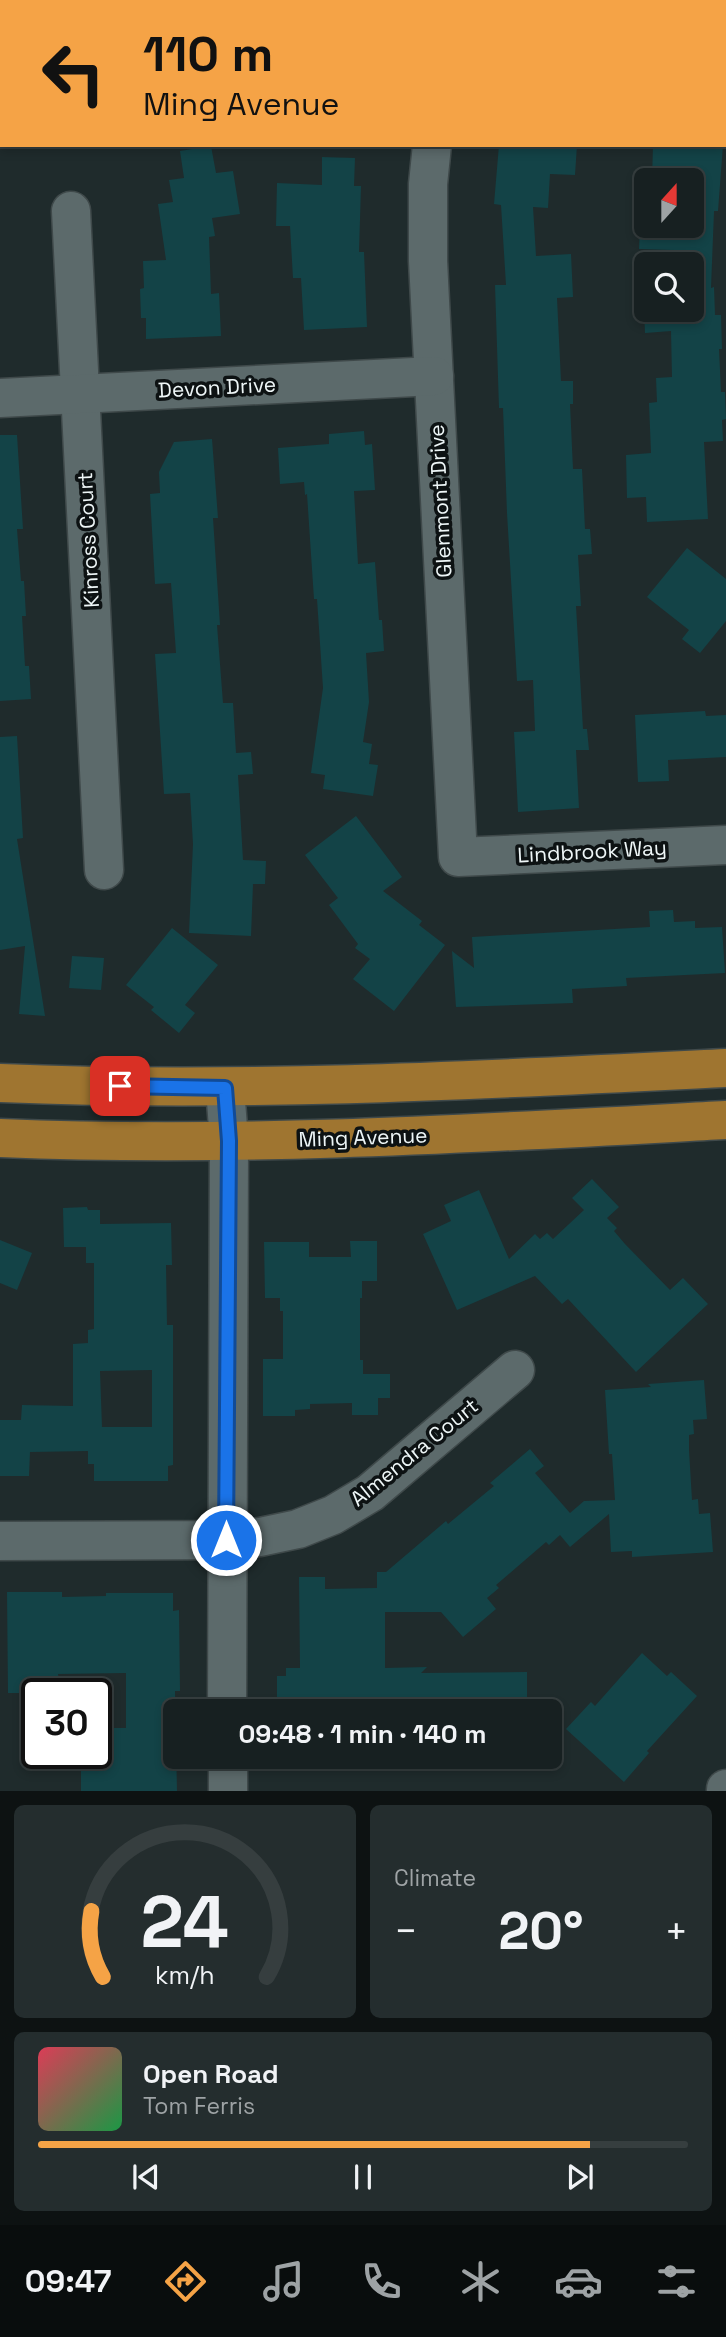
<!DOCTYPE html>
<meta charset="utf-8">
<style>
:root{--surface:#172021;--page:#242d2e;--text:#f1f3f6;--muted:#9ea3a5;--line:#363e3f;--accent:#f5a346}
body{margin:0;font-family:"Space Grotesk",sans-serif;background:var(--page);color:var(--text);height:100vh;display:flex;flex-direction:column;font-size:26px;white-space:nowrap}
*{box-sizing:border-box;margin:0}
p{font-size:23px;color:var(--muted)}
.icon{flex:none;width:38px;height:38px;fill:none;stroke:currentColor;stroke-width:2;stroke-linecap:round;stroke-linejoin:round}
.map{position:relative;height:1791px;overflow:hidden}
.details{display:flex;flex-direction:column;gap:14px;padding:14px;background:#0d1212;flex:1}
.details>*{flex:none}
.guide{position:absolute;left:0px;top:0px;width:726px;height:147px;box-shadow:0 4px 10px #0003,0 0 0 2px var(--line);background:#f5a346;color:#111;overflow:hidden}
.needle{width:46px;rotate:21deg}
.fabs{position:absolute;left:634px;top:168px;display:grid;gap:14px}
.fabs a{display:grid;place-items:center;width:70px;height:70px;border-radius:10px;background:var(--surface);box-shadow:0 4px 10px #0003,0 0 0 2px var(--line);font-size:35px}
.speed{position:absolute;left:21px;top:1678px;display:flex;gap:14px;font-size:35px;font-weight:700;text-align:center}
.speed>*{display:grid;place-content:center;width:91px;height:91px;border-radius:50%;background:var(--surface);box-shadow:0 4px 10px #0003,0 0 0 2px var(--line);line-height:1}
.speed .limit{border:4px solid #111;border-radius:10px;background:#fff;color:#111}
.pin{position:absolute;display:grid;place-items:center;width:60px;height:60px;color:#fff;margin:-30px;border-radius:14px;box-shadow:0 4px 10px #0006}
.me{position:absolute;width:77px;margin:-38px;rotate:0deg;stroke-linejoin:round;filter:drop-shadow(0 0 5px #0008)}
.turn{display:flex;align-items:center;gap:24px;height:147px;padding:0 28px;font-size:32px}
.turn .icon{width:91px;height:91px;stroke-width:2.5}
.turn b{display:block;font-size:49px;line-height:60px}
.big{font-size:52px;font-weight:800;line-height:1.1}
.details .card{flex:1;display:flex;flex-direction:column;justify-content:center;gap:10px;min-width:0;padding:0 24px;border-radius:10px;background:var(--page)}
.details .dial{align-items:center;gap:0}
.dial svg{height:182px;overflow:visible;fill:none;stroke:var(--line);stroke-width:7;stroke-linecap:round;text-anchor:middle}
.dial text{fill:var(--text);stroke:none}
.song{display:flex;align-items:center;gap:21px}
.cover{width:84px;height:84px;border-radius:10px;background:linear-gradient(135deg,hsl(350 70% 55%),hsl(140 70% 35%))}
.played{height:7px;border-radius:4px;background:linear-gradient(90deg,var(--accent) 85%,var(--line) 85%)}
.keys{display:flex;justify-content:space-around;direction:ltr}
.heat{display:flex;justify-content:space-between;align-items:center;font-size:38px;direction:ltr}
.details .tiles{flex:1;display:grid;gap:14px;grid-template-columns:1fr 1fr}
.card:last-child{grid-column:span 2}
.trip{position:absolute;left:163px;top:1699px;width:399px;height:70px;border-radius:10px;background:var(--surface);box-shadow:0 4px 10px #0003,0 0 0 2px var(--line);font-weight:800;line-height:70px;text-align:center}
.tab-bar{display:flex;height:112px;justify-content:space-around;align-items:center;background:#090d0d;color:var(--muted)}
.tab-bar .icon{width:49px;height:49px}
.tab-bar .active{color:var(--accent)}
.tab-bar b{font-size:32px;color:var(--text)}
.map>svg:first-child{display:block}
.building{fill:#134347;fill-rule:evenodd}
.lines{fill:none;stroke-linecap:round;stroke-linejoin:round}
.minor-casing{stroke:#3f494a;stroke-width:41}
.major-casing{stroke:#3f494a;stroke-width:41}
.minor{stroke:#5c6a6b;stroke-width:38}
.major{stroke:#9f7530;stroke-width:38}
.route-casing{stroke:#114b97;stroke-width:18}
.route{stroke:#1a73e8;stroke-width:12}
.labels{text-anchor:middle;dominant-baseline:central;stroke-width:7;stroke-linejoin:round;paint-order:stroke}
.street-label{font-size:21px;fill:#eef6f7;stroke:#0d1213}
</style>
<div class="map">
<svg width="726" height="1791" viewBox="0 0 726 1791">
<rect width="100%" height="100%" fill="#1f2b2c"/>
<!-- building -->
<g class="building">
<path d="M499,145H577L575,175L550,174L548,208L533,207L536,256L571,254L573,297L557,298L561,381H573V404H570L573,469H582L585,529H590L592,554L578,555L581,606H576L583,729H587L589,750H576L579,808L518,812L514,732L535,731L533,680L517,681L507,513L503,408H499L495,285H506L501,205L494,204Z"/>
<path d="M653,145H723L718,211H714L711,288L714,287L715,315H721L722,349H719L721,392H725L726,419L722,420L723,441L704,442L708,519L647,522L646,497L627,498L626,455L651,453L649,403L657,402L656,378L672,377L671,331L645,333L644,310H691V264H675L674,250L639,249L640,226H691V180H652Z"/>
<path d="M211,146L216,173L233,171L240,214L212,218L215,236L209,237L211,294L219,293L221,336L146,339V318H141L140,289L144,288L143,261L166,260L158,204L173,202L169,180L184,178L180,151Z"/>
<path d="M322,157L355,158L354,186H361L359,252H364L367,327L304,330L301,278H293L290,226H276L277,183L322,185Z"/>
<path d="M364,431L365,445L372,444L375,490L354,491L358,564L375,562L379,620H382L384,651L366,653L369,702L363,742L372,744L369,764L378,765L373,796L323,789L325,775L311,773L323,688L317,599H314L307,494L305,495L304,482L280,484L278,448L329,444V434Z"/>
<path d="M0,435H17L23,529H17L21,581H24L26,616H22L25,666H29L31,699L0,701Z"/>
<path d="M212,439L218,518H213L220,625H217L223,703H233L236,753L251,752L253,774L238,775L243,860L266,861L265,884H253L251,936L189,933L193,844L190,793L164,794L155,654L176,653L171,583L155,584L150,494L160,493L159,472L174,442Z"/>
<path d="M687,548L726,579V621L700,653L682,639L689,630L647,597Z"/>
<path d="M705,711L706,716L726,715V757L668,760L669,781L638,782L635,715Z"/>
<path d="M17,736L23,838L17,839L45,1016L19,1014L25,946L0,950V737Z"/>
<path d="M356,816L402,877L383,891L422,921L419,925L445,945L394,1011L353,979L370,959L355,948L358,944L329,905L338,898L305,855Z"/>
<path d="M673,910L674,922L695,921V928L722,927L725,973L626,978L627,986L572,989L573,1003L456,1007L452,951L474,968L472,937L650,927L649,911Z"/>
<path d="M172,928L218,965L185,1005L195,1013L179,1033L151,1010L154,1007L126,985Z"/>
<path d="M72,956L104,958L101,990L69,988Z"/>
<path d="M592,1179L619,1207L607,1218L617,1228L614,1231L625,1244L670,1290L683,1278L708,1304L636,1372L568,1299L562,1304L535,1276L457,1310L423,1234L451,1221L444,1205L479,1190L509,1259L535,1234L540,1239L547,1233L553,1239L584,1210L572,1198Z"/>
<path d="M87,1207L88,1210H100V1224L171,1223L172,1265H166L167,1325H173V1465L168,1466V1481H94V1464H88V1451L30,1452L29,1476H0V1420H21L22,1405L73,1406V1344L88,1343V1330L94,1329V1263H86V1247H64L63,1208ZM152,1370V1427H102L100,1371Z"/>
<path d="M0,1240L32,1253L17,1290L0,1283Z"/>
<path d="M350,1241H377V1281H362V1298H360V1360H363V1374H390V1398H378V1415H352V1403L310,1404V1409L295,1410V1416H263V1359H283V1311H280V1298H265L264,1242H309V1257H351Z"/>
<path d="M704,1380L707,1419L693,1420L694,1434L689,1435V1450L692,1500L698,1499L699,1514L710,1513L713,1552L632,1557V1551L611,1552L609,1514L570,1547L560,1535L549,1545L546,1542L496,1585L499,1588L487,1598L496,1609L463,1637L441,1612H385V1668L427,1667L421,1673L527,1672V1712H277V1676H286V1668H300L299,1577H325V1589L377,1588V1572H386L446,1521L448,1524L494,1486L490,1483L530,1449L544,1466L535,1473L570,1513L584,1501L615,1500L612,1454H609L605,1390L651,1387L648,1384Z"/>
<path d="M7,1592H62V1597L106,1596V1593H173V1611L179,1610L180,1691H175L177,1791H81V1754H96V1728H126V1673L58,1674L59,1679H45V1693H8Z"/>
<path d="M642,1653L667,1676L671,1672L697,1696L647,1751L649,1753L624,1782L566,1729L591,1702L595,1706Z"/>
</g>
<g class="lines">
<!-- minor casing -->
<g class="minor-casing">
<g id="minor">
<path d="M623,0L629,2"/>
<path d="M462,2L463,0"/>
<path d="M724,30L726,31"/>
<path d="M432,145L428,184V261L458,857L726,845"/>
<path d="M71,211L104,870"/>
<path d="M0,398L434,376"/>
<path d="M225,1088L229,1141L227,1712"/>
<path d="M0,1541L226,1540L260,1537L298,1529L333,1515L370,1493L515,1370"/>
<path d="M228,1757V1791"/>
<path d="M726,1791V1789"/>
</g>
</g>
<!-- major casing -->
<g class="major-casing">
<g id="major">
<path d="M0,1083C242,1093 484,1080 726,1068"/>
<path d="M0,1138C242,1148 484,1133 726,1120"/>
</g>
</g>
<!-- minor -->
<use href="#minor" class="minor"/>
<!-- major -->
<use href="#major" class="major"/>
</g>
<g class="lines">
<!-- route casing -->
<g class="route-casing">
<path id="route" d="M120,1086L225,1088L229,1141L226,1540"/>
</g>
<!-- route -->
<use href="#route" class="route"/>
</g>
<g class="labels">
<!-- street labels -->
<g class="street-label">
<text transform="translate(217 387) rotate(-3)">Devon Drive</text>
<text transform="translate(440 501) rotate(-93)">Glenmont Drive</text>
<text transform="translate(88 540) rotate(-93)">Kinross Court</text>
<text transform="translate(592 851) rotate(-3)">Lindbrook Way</text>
<text transform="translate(363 1137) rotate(-2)">Ming Avenue</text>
<text transform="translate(414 1452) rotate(-39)">Almendra Court</text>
</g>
</g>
</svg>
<div class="fabs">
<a><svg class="needle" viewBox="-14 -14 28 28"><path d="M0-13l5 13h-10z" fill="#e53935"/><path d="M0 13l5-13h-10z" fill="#9ea3a5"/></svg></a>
<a><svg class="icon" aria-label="search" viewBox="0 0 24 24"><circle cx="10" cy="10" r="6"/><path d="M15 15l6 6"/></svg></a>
</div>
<div class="speed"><div class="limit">30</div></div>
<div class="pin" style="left:120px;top:1086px;background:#d93025"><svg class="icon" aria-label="arrive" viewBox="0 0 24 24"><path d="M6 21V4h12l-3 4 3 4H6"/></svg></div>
<svg class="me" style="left:226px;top:1540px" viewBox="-20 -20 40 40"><circle r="17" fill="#1a73e8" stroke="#fff" stroke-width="3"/><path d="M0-11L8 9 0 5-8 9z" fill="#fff"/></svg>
<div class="trip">09:48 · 1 min · 140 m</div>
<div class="guide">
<div class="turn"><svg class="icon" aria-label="left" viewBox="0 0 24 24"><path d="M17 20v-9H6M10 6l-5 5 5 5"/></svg><div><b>110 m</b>Ming Avenue</div></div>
</div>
</div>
<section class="details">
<div class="tiles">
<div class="card dial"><svg viewBox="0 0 100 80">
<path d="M14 69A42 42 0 1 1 86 69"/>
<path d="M14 69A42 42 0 0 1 9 40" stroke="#f5a346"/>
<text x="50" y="56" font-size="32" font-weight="700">24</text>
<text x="50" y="72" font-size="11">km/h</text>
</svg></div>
<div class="card"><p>Climate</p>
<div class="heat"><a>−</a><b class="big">20°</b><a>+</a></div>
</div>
<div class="card">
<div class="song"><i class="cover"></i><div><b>Open Road</b><p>Tom Ferris</p></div></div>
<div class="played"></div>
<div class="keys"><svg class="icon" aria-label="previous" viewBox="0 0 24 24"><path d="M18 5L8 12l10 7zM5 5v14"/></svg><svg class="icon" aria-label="pause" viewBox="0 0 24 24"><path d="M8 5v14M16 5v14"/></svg><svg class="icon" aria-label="next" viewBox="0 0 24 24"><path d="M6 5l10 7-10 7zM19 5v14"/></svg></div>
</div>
</div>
</section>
<nav class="tab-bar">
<b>09:47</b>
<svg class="icon active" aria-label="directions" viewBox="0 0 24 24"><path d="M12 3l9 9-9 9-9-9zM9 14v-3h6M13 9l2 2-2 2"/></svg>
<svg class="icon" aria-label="music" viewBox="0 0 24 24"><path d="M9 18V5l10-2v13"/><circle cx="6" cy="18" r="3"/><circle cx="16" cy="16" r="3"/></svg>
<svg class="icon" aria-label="phone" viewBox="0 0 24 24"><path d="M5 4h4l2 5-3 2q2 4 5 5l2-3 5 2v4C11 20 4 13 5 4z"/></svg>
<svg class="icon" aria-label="climate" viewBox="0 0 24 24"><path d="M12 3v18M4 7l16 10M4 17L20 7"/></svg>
<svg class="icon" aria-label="car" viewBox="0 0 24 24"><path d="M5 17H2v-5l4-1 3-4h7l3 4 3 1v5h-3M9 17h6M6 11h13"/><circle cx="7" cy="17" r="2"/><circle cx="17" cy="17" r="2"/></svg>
<svg class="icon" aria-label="filters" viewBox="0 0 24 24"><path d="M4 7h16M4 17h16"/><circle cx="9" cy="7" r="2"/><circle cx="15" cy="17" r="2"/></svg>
</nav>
